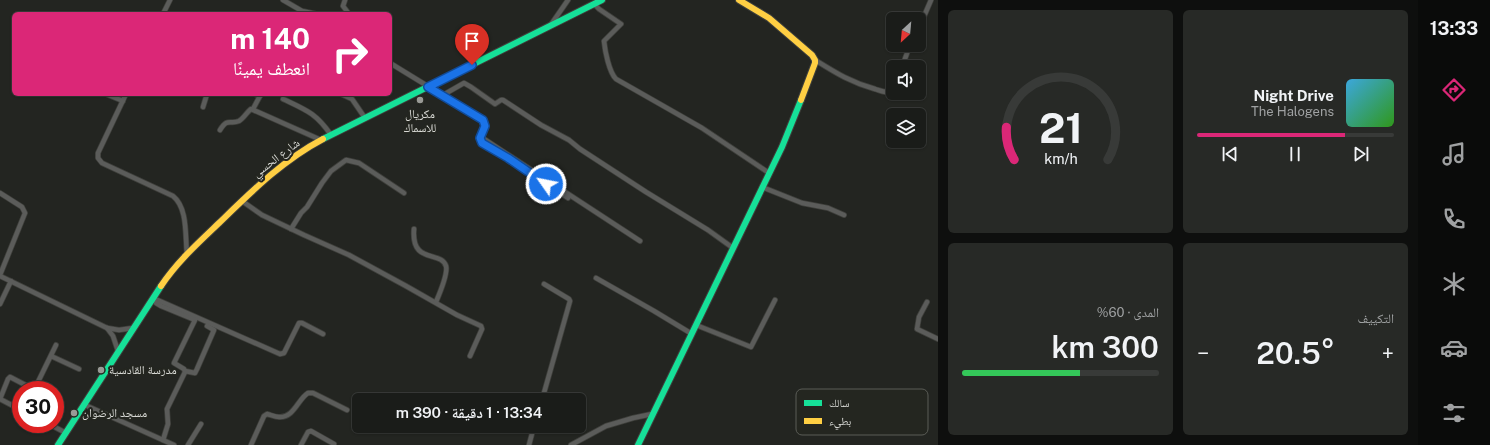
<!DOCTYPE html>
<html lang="ar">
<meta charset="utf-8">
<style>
:root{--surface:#1a1c19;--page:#272926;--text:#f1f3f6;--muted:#9fa1a2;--line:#383a38;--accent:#db2777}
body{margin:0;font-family:"Public Sans","Noto Naskh Arabic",sans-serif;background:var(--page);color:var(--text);direction:rtl;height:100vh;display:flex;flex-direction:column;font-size:15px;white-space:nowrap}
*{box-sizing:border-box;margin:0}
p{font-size:13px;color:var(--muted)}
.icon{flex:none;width:22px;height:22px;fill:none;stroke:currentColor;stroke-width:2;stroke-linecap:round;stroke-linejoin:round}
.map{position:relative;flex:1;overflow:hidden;direction:ltr}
.panel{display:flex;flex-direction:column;gap:10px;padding:10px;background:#0e0f0e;width:480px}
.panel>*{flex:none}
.guide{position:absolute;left:12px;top:12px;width:380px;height:84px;border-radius:6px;box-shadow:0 1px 3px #0004,0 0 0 1px var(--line);direction:rtl;background:#db2777;color:#fff;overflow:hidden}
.needle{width:26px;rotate:206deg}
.buttons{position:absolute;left:886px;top:12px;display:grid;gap:8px}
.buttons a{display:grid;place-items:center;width:40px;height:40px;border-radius:6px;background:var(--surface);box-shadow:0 1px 3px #0004,0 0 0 1px var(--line);font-size:20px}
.speed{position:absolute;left:12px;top:381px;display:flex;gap:8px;font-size:20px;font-weight:700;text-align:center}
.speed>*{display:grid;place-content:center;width:52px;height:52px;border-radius:50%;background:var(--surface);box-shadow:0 1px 3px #0004,0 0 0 1px var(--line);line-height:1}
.speed .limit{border:6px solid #d22;background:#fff;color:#111}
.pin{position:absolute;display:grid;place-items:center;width:34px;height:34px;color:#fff;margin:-41px -17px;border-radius:50% 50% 50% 0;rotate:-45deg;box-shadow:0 0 4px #0007}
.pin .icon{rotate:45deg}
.me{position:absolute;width:44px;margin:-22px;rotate:303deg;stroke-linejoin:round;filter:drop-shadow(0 0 3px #0008)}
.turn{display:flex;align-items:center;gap:14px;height:84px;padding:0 16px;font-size:18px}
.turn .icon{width:52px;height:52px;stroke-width:2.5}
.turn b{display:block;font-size:28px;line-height:34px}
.big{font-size:30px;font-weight:600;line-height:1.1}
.panel .card{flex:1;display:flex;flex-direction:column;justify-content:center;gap:6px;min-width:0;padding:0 14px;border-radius:6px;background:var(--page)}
.panel .dial{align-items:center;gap:0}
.dial svg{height:104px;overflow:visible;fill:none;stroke:var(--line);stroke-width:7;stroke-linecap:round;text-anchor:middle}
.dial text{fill:var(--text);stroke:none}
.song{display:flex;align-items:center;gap:12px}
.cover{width:48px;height:48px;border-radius:6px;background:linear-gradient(135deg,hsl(200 70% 55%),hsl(110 70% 35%))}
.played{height:4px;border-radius:2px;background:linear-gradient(90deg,var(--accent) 75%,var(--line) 75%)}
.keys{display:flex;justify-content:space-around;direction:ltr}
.heat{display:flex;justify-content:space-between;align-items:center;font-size:22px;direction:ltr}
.charge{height:6px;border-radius:3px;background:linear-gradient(90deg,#34c759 60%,var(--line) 0)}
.panel .tiles{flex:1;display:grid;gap:10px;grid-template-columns:repeat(2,1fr)}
.trip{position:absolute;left:352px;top:393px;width:234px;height:40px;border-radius:6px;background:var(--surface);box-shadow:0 1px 3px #0004,0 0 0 1px var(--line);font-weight:600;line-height:40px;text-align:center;direction:rtl}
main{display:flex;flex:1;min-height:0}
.menu{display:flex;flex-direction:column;width:72px;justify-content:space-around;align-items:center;background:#0a0b0a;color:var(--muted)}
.menu .icon{width:28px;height:28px}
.menu .current{color:var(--accent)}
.menu b{font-size:18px;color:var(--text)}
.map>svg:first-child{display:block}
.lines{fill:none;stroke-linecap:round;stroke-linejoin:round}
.street-casing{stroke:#3e3f3b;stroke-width:6}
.fast-casing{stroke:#3e3f3b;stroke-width:8}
.slow-casing{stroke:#3e3f3b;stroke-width:8}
.street{stroke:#5b5c5a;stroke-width:4.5}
.fast{stroke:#16e098;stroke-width:6}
.slow{stroke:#ffcf43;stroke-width:6}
.route-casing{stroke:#114b97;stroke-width:10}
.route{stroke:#1a73e8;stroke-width:7}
.poi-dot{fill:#999a96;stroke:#242620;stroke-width:1.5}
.labels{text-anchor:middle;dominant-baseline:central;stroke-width:4;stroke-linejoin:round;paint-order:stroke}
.poi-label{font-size:12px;fill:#d8d9d5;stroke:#242620;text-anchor:start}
.street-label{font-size:12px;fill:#d8d9d5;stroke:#242620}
.key{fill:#242620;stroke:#5a5c56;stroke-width:1}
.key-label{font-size:11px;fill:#d8d9d5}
</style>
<main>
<nav class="menu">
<b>13:33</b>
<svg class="icon current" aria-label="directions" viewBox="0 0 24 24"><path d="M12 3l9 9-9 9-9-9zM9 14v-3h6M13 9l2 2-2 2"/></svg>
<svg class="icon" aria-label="music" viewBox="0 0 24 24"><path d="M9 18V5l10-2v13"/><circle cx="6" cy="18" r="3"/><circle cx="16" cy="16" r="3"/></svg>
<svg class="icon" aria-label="phone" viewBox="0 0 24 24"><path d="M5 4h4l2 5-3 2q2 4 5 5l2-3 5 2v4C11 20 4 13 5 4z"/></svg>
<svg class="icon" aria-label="climate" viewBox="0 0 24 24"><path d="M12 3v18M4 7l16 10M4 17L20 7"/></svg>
<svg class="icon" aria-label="car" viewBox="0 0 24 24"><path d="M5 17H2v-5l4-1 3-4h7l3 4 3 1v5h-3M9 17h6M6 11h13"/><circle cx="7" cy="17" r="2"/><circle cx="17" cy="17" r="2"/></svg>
<svg class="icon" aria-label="filters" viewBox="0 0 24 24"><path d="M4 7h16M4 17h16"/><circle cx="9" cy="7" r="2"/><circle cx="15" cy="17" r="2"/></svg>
</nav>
<section class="panel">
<div class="tiles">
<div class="card">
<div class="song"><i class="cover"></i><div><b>Night Drive</b><p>The Halogens</p></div></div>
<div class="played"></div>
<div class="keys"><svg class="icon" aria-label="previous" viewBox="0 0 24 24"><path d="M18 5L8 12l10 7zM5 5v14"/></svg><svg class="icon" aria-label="pause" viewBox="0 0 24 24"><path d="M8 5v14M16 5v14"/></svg><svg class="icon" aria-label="next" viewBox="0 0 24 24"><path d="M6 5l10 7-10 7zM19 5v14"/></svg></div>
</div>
<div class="card dial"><svg viewBox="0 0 100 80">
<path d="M14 69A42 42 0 1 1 86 69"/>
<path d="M14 69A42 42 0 0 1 8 44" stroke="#db2777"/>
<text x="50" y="56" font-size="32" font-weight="700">21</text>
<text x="50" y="72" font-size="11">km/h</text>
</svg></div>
<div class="card"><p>التكييف</p>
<div class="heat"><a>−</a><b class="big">20.5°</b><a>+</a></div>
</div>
<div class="card"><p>المدى · 60%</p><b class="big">300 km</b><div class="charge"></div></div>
</div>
</section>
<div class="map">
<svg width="938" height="445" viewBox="0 0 938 445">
<rect width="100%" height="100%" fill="#232521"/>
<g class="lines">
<!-- street casing -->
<g class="street-casing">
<g id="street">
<path d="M283,0L302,11L316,14"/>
<path d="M345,0L343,6L349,14"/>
<path d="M594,4L599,9L621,24L604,41C605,51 609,72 616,79L702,128L769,173"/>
<path d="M163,14L170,0"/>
<path d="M550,26L568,0"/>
<path d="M919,28L931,0"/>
<path d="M815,60C836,73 850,82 875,89C881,91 887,94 893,91"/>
<path d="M390,63L483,120L485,126L480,138L482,143L508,158L568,198"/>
<path d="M902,67L910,45"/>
<path d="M106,94L123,101"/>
<path d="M126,94L98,153V158L102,163L173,196C188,208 185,236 187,254"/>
<path d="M254,94L260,96"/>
<path d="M341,94L352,99L365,118"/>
<path d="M443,95L464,83L471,87L495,104L501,100H503L541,125L569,140L580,149L646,192L708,230L733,248"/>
<path d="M283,99C306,110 316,113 331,135"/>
<path d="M203,107L207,94"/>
<path d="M253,109L261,94"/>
<path d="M220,130C228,117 230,125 239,121C244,118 247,112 251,109L321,140"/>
<path d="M481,137L640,241"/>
<path d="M762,187L802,203L828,208L844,215"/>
<path d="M0,193L22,207L25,213L0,275"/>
<path d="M242,201L262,215L304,235L349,255L406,286L457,315L481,326L482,329L470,356"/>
<path d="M291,229L301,213L307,207L322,183L331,171L346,160L359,163L404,193"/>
<path d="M414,229C411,265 441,250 446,266C448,273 439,295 436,302"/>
<path d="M0,276L107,328L119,330L133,328"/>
<path d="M596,278L654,311L692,334"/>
<path d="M153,298L280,354L284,353L299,323H302L323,334"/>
<path d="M155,299L156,303L161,306L195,320L174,363L184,369L185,372L167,409L168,424L163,440"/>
<path d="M927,302L919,317L917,329L938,339"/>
<path d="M0,304L11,281"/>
<path d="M696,325L751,347L775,300"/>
<path d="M107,328L113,336L118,351"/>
<path d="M51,356L79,369"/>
<path d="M185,371L195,373L197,369L214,330L207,326"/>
<path d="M35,390L36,386L56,345"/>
<path d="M55,400H56"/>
<path d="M542,400L570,301L569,299L544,284"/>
<path d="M85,405L174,445"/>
<path d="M21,410L0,399L8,379L10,377L12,378L35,390"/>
<path d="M49,424L66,433"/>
<path d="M188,445L201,424"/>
<path d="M251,445L264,416L267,414C271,415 275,417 279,417C294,418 298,399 308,393H313L347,410"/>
<path d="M301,445L308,432L311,431L334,444"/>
<path d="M529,445L534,426"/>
<path d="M571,445L606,426L633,418L652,414"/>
</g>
</g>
<!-- fast casing -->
<g class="fast-casing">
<g id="fast">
<path d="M323,139L602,0"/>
<path d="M58,445L161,286"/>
<path d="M638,445L782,147L801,100"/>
</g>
</g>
<!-- slow casing -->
<g class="slow-casing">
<g id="slow">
<path d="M739,0L769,18L812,55L815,60V63L801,100"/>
<path d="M161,286C177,262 198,243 219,223C251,192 283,160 323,139"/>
</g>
</g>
<!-- street -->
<use href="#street" class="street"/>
<!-- fast -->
<use href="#fast" class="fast"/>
<!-- slow -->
<use href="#slow" class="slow"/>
</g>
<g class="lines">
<!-- route casing -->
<g class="route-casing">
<path id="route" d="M472,65L428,87L483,120L485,126L480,138L482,143L508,158L546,184"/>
</g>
<!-- route -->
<use href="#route" class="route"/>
</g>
<!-- markers -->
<g class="poi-dot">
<circle cx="420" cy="100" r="4"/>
<circle cx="101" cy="370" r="4"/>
<circle cx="74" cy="413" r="4"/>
</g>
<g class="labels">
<!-- poi labels -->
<g class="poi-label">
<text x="420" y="114" text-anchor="middle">مكريال<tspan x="420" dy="14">للاسماك</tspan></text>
<text x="109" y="370">مدرسة القادسية</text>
<text x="82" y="413">مسجد الرضوان</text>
</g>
<!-- street labels -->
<g class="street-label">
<text transform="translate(276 158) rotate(-37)">شارع الحسي</text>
</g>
</g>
<!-- legend -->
<rect x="796" y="389" width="132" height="46" rx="6" class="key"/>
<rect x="804" y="400" width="18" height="6" fill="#16e098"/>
<rect x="804" y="418" width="18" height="6" fill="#ffcf43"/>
<g class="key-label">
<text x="829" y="407">سالك</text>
<text x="829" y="425">بطيء</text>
</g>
</svg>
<div class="buttons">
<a><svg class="needle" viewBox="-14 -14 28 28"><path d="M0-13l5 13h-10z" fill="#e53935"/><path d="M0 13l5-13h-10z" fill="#9fa1a2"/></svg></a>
<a><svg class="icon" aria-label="sound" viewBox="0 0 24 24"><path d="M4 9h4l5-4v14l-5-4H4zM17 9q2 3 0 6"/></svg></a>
<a><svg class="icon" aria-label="layers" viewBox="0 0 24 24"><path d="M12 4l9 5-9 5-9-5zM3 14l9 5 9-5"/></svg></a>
</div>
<div class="speed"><div class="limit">30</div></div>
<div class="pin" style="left:472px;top:65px;background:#d93025"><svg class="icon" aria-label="arrive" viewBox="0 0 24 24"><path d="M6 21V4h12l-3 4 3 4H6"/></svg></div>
<svg class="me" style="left:546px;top:184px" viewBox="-20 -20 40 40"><circle r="17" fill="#1a73e8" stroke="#fff" stroke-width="3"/><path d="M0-11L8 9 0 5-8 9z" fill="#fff"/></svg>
<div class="trip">13:34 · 1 دقيقة · 390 m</div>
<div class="guide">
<div class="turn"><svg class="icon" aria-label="right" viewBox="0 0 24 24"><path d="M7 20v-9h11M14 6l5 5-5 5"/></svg><div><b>140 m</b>انعطف يمينًا</div></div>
</div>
</div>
</main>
